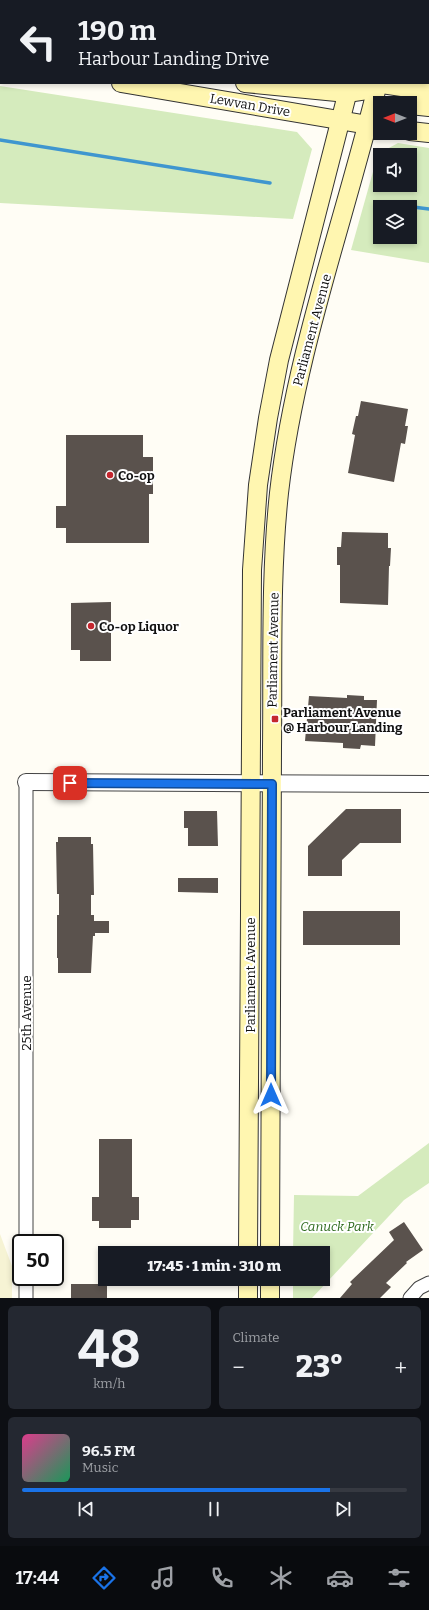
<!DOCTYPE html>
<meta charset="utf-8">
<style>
:root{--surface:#171b24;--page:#242831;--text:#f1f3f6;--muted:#9ea1a6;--line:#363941;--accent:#1a73e8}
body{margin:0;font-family:Bitter,serif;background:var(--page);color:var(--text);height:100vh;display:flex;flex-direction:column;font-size:15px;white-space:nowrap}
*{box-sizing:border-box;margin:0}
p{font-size:13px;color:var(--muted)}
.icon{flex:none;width:22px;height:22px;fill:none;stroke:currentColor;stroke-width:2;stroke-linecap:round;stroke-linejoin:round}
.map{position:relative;height:1298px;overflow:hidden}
.details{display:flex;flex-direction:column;gap:8px;padding:8px;background:#0d0f14;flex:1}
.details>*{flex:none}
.hud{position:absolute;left:0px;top:0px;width:429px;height:84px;box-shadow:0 2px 6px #0003;background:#171b24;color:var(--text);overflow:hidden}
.needle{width:26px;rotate:270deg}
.tools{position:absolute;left:373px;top:96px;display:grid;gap:8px}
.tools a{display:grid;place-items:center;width:44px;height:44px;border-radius:0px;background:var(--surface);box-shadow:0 2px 6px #0003;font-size:20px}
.speed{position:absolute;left:12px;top:1234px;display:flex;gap:8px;font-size:20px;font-weight:700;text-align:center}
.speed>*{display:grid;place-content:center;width:52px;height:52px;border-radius:50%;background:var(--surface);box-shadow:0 2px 6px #0003;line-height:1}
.speed .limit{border:2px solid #111;border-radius:6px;background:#fff;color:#111}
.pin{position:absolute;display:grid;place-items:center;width:34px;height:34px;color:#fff;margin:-17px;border-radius:8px;box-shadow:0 2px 6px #0006}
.me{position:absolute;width:44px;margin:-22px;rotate:0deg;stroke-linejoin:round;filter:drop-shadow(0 0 3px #0008)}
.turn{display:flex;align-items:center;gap:14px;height:84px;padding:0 12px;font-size:18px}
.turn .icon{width:52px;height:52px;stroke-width:2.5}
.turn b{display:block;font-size:28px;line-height:34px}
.big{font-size:30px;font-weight:800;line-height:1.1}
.details .card{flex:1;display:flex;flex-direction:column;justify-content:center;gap:6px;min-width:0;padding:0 14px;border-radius:6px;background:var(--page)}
.details .dial{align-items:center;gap:0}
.dial b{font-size:52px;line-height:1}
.song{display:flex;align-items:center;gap:12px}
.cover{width:48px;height:48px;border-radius:6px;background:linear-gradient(135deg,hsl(330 70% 55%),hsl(150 70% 35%))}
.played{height:4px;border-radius:2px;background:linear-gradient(90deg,var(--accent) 80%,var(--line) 80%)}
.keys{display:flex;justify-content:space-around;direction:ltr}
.heat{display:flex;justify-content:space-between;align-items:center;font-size:22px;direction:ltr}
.details .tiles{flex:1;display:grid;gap:8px;grid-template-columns:1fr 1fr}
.card:last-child{grid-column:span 2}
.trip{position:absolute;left:98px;top:1246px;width:232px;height:40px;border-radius:0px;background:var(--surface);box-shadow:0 2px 6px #0003;font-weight:800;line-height:40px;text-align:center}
.tab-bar{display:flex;height:64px;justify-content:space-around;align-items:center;background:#090b0e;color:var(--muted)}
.tab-bar .icon{width:28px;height:28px}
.tab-bar .active{color:var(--accent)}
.tab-bar b{font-size:18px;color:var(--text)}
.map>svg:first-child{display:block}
.farmland{fill:#f6f3d4}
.green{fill:#d5ebbd;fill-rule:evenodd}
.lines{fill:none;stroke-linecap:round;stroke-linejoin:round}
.stream{stroke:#3f96cf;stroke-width:3.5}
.building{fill:#5a524d}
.minor-casing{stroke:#444;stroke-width:15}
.tertiary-casing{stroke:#444;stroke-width:18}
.secondary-casing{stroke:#333;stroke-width:20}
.minor{stroke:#fff;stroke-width:13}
.tertiary{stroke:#fff;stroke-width:16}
.secondary{stroke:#fff6b0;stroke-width:18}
.route-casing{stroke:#114b97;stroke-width:10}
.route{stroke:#1a73e8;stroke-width:7}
.poi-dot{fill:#c4262e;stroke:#fff;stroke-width:1.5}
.labels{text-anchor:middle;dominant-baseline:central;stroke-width:4;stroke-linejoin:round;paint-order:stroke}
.street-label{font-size:13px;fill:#111;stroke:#fff}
.poi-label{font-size:13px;font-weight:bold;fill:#111;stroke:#fff;text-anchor:start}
.park-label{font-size:13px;font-style:italic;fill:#2f6b1f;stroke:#fff}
</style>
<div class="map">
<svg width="429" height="1298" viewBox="0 0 429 1298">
<rect width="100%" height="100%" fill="#fffdf5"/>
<!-- farmland -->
<path class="farmland" d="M0,1234L12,1266V1298H0Z"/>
<!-- green -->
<g class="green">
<path d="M0,0H355L1,1V7Z"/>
<path d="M0,86L297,132L312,149L293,219L0,203Z"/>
<path d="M398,143L429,148V263L351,250L378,154ZM380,155H410V185H380ZM380,207H410V237H380Z"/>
<path d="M429,1143V1183L404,1200L312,1298H293V1279H323V1253H293L294,1195L358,1196Z"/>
</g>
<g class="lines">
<!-- stream -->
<g class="stream">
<path d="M0,140L270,183"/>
<path d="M413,207L429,209"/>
</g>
</g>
<!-- building -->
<g class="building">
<path d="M361,401L408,409L405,426H408L405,444L401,443L394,482L348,473L355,435L352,434L356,416H358Z"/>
<path d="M66,435H143V457H153V494H149V543H66V528H56V506H66Z"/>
<path d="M342,532L388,533V548H391L390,566H389L388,605L340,603V565H337V547H341Z"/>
<path d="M111,602V661H80V650H71V603Z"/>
<path d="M347,695L364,696V700H377L375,746L361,745L360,749L343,748V743L305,741L309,696L347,698Z"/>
<path d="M346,809H401V843H360L342,860V876H308V846Z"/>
<path d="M184,811H217L218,846H188V828H184Z"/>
<path d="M58,837H91V844H93L94,895H91V915H94V921H109V933H95V936H93L91,973H58V958H57V915H59V894H57L56,842H58Z"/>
<path d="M178,878H218V893L178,892Z"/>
<rect x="303" y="911" width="97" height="34"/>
<path d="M99,1139H132V1197H139V1220H131V1228H99V1221H92V1197H99Z"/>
<path d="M404,1222L423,1250L406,1262L407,1263L386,1283L391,1287L380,1298H340L352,1284L350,1282L394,1240L389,1232Z"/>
<rect x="71" y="1284" width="36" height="14"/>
</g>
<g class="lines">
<!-- minor casing -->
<g class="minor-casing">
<g id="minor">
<path d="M26,782V1243"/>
<path d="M26,1277V1298"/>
<path d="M410,1298L419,1288L429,1283"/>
</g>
</g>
<!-- tertiary casing -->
<g class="tertiary-casing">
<path id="tertiary" d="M26,782L429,784"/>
</g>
<!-- secondary casing -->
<g class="secondary-casing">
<g id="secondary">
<path d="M373,1V0"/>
<path d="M400,1V0"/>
<path d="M0,22L1,23"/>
<path d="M0,64H1"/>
<path d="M121,83L380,127"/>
<path d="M245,83L347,93L367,90L378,84"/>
<path d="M375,83L429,91"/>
<path d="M410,105L429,107"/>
<path d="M410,131L429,133"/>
<path d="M248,1253L252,570L258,485L268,418L279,360L350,83"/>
<path d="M270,1253C272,1085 270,916 272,748C273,663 270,577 279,493C295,353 345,219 378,83"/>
<path d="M248,1298V1279"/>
<path d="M270,1298V1279"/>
</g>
</g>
<!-- minor -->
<use href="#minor" class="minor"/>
<!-- tertiary -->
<use href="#tertiary" class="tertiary"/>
<!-- secondary -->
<use href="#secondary" class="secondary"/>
</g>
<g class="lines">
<!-- route casing -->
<g class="route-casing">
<path id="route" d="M70,783L272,784L271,1095"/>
</g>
<!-- route -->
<use href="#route" class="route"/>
</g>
<!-- markers -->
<g class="poi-dot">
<circle cx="110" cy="475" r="4"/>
<circle cx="91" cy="626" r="4"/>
<rect x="271" y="715" width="8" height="8" rx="2"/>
</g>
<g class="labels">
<!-- street labels -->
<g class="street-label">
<text transform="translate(250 105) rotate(10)">Lewvan Drive</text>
<text transform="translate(312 330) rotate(-75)">Parliament Avenue</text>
<text transform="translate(273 650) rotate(-89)">Parliament Avenue</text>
<text transform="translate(250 975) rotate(-90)">Parliament Avenue</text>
<text transform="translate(26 1013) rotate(-90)">25th Avenue</text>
</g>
<!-- poi labels -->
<g class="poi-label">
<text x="118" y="475">Co-op</text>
<text x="99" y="626">Co-op Liquor</text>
<text x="283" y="712">Parliament Avenue<tspan x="283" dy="15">@ Harbour Landing</tspan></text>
</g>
<!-- park labels -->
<g class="park-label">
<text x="337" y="1226">Canuck Park</text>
</g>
</g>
</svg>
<div class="tools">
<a><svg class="needle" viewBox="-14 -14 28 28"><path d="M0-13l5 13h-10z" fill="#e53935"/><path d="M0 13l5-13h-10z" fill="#9ea1a6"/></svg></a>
<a><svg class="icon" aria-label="sound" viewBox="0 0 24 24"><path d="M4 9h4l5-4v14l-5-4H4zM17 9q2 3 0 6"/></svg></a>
<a><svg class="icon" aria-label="layers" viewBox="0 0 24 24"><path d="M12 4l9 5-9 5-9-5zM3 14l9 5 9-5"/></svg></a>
</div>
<div class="speed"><div class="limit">50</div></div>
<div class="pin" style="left:70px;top:783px;background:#d93025"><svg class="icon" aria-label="arrive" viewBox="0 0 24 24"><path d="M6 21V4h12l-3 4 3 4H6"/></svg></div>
<svg class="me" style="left:271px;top:1095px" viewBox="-20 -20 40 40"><path d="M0-17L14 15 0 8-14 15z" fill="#1a73e8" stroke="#fff" stroke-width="4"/></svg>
<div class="trip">17:45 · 1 min · 310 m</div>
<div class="hud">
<div class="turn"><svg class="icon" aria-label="left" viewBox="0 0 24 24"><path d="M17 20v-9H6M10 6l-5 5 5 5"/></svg><div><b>190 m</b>Harbour Landing Drive</div></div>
</div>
</div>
<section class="details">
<div class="tiles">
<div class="card dial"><b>48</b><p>km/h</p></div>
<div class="card"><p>Climate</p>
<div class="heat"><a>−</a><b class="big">23°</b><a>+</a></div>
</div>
<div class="card">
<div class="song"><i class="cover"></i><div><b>96.5 FM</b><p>Music</p></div></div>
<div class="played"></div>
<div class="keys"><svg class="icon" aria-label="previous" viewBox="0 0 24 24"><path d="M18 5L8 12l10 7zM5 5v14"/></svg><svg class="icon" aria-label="pause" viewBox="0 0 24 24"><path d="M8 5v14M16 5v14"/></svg><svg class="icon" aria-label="next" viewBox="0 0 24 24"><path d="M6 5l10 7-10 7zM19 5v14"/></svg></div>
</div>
</div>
</section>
<nav class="tab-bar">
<b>17:44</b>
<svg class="icon active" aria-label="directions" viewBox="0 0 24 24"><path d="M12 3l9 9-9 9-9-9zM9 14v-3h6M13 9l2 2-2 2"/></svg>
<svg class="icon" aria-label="music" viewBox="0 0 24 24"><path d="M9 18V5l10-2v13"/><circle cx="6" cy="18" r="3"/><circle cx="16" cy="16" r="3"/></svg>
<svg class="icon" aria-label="phone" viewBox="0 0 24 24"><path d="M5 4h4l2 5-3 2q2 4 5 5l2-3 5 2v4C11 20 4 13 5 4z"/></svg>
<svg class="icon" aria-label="climate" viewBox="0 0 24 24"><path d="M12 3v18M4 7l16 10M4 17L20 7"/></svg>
<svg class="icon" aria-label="car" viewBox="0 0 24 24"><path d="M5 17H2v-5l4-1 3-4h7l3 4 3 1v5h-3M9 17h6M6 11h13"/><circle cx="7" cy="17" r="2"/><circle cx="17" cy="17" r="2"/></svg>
<svg class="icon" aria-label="filters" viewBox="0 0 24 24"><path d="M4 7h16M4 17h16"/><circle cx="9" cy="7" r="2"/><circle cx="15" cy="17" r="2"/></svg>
</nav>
